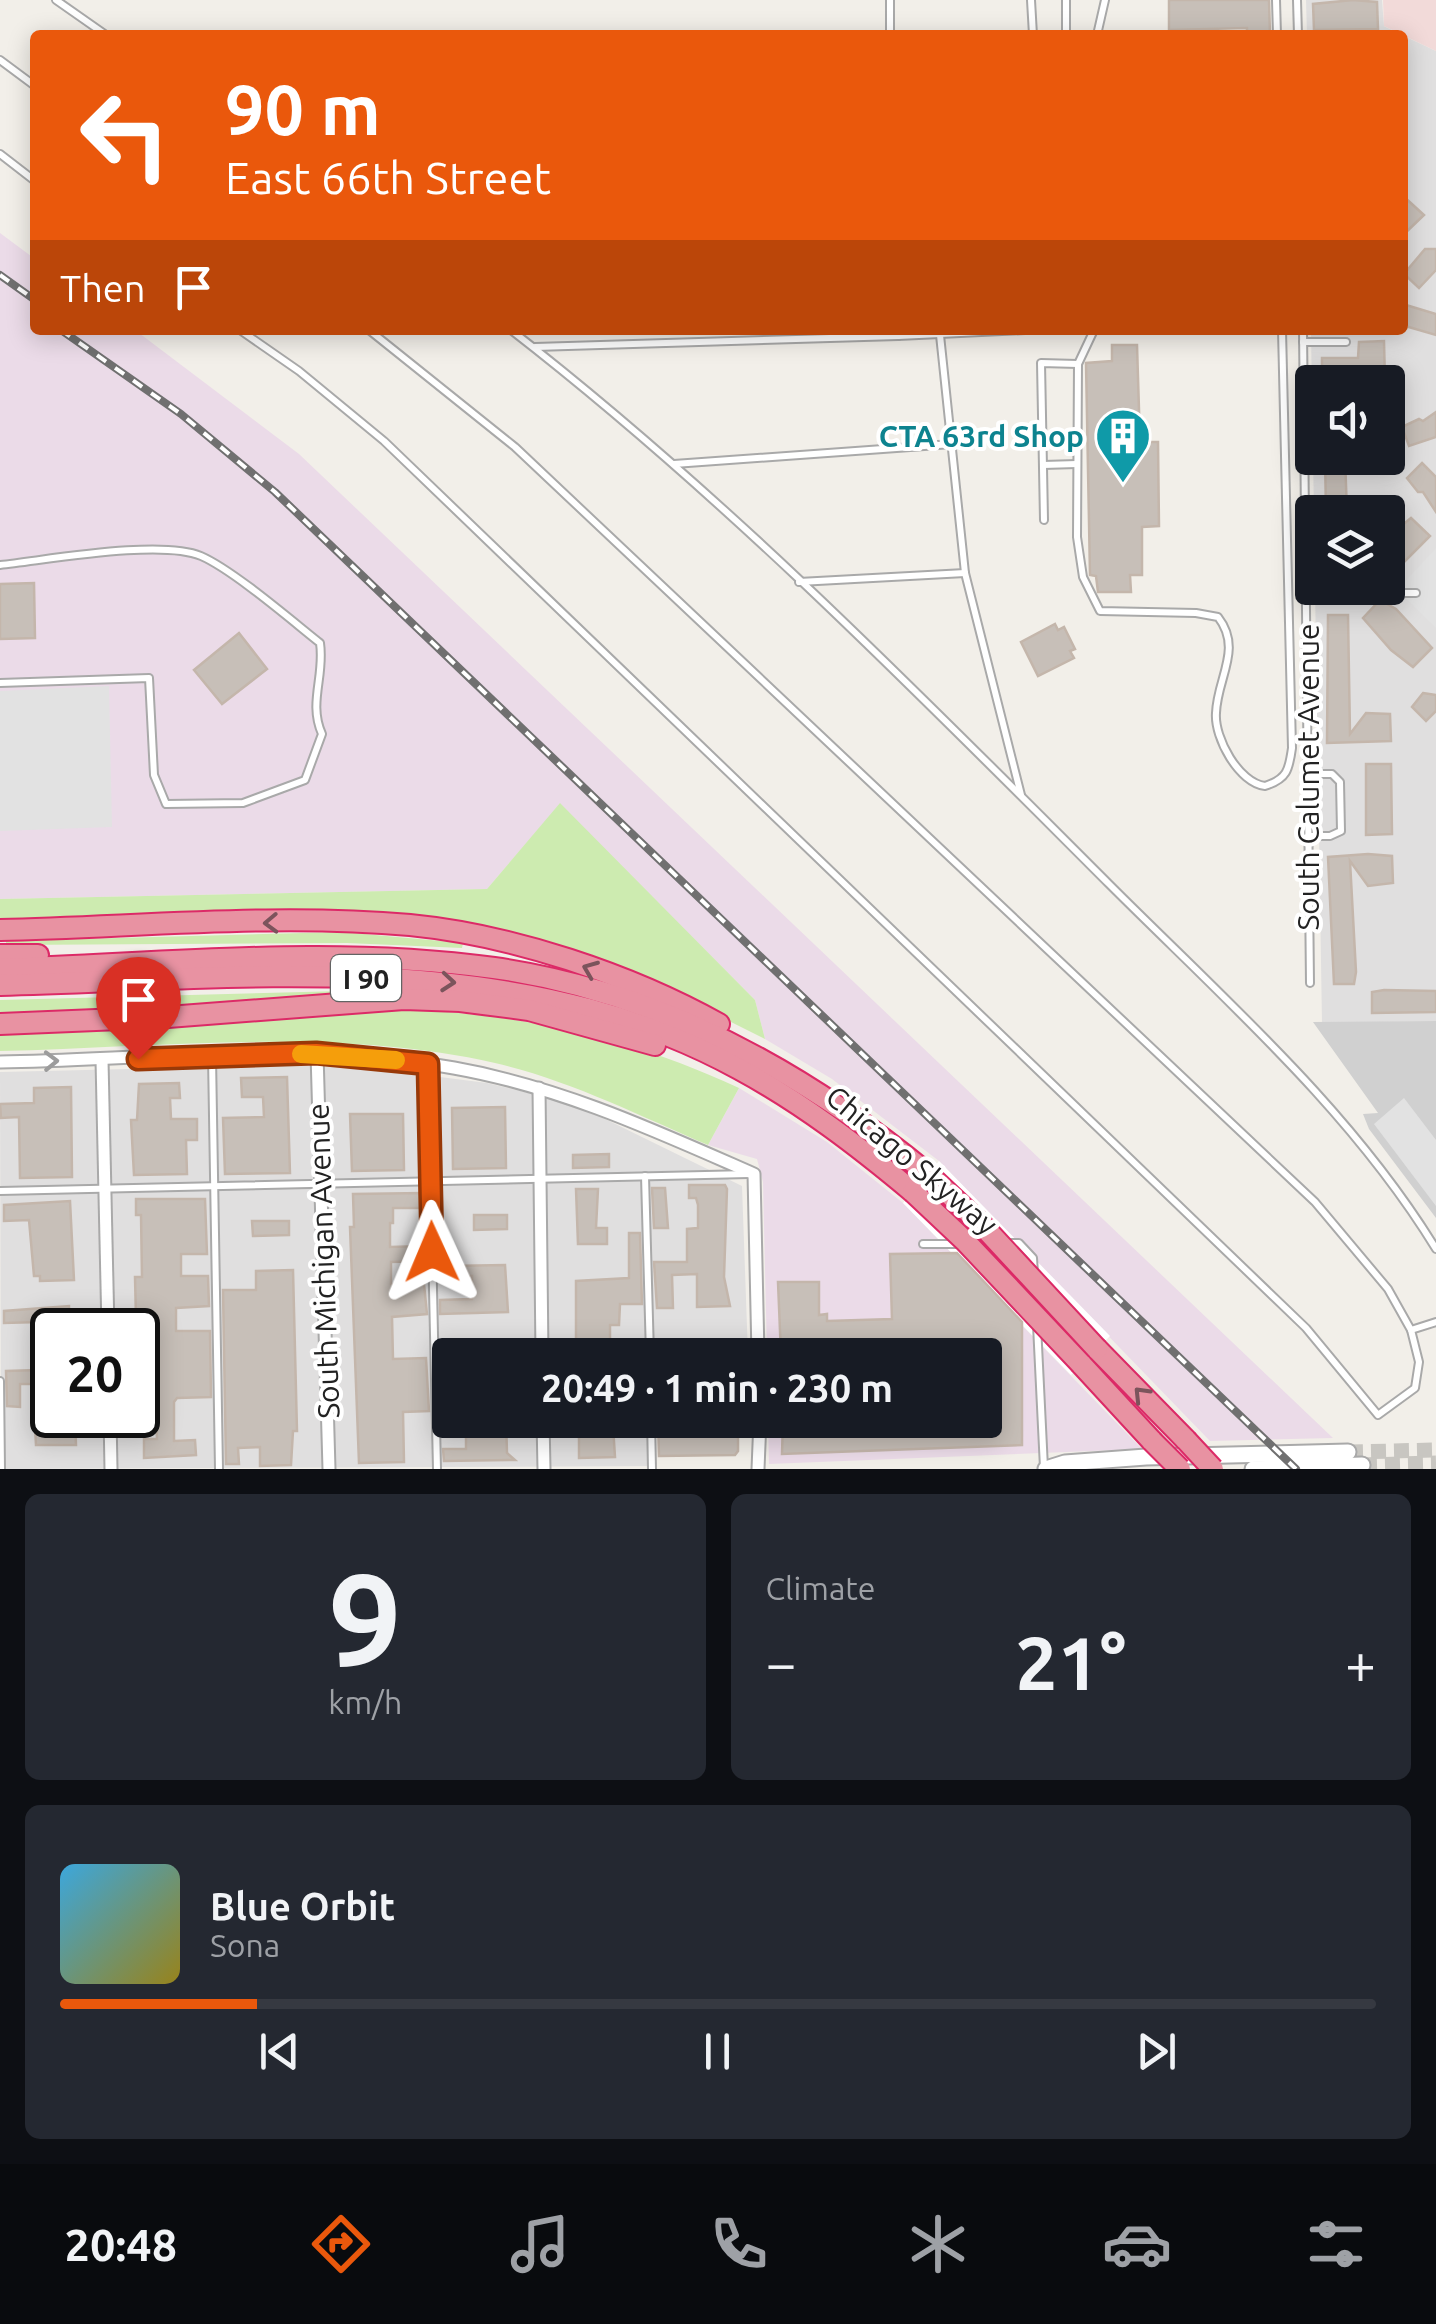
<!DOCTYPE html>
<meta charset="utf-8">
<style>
:root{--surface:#171b24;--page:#242831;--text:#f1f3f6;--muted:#9ea1a6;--line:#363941;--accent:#ea580c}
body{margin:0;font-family:Ubuntu,sans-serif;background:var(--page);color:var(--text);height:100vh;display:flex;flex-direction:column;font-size:38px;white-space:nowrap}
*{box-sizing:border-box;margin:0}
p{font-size:32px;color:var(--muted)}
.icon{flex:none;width:55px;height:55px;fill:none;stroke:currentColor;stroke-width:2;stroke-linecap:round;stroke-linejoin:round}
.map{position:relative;height:1469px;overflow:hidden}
.panel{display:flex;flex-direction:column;gap:25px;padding:25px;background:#0d0f14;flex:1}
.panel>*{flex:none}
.top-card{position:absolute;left:30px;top:30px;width:1378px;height:305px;border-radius:10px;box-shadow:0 5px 25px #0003;background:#ea580c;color:#fff;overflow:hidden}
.tools{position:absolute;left:1295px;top:365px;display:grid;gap:20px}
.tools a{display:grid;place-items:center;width:110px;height:110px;border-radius:10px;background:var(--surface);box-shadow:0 5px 25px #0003;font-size:50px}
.speed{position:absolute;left:30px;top:1308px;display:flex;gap:20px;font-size:50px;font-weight:700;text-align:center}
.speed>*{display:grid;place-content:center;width:130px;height:130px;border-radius:50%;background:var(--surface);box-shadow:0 5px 25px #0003;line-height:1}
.speed .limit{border:5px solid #111;border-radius:15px;background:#fff;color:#111}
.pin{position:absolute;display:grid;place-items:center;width:85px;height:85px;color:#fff;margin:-102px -42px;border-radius:50% 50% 50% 0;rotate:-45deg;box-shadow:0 0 10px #0007}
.pin .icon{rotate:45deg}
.me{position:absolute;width:110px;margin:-55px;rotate:359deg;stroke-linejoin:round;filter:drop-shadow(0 0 8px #0008)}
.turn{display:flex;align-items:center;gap:35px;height:210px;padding:0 30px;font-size:45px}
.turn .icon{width:130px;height:130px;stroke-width:2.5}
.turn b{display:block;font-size:70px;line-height:85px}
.then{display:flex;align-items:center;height:95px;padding:0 30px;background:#0003;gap:20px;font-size:38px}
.big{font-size:75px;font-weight:700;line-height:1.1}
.panel .widget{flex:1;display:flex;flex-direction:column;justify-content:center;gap:15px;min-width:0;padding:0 35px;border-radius:15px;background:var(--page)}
.panel .dial{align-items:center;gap:0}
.dial b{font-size:130px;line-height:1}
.song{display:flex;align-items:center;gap:30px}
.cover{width:120px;height:120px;border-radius:15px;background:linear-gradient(135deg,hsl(200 70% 55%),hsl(50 70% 35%))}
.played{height:10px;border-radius:5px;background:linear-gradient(90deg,var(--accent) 15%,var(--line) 15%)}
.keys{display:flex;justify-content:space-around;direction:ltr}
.heat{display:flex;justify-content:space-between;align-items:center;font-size:55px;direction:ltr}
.panel .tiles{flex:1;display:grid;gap:25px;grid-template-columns:1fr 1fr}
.widget:last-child{grid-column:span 2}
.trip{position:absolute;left:432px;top:1338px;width:570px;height:100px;border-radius:10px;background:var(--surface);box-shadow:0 5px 25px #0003;font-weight:700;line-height:100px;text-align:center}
.tabs{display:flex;height:160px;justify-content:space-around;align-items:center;background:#090b0e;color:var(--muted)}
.tabs .icon{width:70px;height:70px}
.tabs .selected{color:var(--accent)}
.tabs b{font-size:45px;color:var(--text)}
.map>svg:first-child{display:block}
.residential{fill:#e0dfdf;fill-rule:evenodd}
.commercial{fill:#f2dad9}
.industrial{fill:#ebdbe8}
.religious{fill:#d0d0d0}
.grass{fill:#cdebb0}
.parking{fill:#e2e2e2}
.pier{fill:#fff}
.building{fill:#c7bfb8;stroke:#c4b6ab;stroke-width:2.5}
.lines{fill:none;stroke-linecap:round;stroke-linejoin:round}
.tertiary-tunnel{stroke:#c8c6c1;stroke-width:15;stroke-dasharray:15 8;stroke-linecap:butt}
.service-casing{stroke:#a9a9a9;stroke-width:10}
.minor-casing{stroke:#a9a9a9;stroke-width:15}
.tertiary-casing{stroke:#a9a9a9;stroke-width:19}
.motorway-casing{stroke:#dc2a67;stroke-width:24}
.service{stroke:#fff;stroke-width:6}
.minor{stroke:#fff;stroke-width:11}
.tertiary{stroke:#fff;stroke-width:15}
.motorway{stroke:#e892a2;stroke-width:20}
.rail-casing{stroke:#707070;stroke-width:8}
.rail{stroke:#fff;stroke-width:4;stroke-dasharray:11;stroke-linecap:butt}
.motorway-bridge-casing{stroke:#dc2a67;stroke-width:24;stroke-linecap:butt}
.motorway-bridge{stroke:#e892a2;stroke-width:20}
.oneway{stroke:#7b545c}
.oneway2{stroke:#9c9c9c}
.route-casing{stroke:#983908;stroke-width:25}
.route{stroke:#ea580c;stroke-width:18}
.slow{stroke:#f59e0b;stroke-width:18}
.labels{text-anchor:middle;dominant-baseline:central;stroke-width:8;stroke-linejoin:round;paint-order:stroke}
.shield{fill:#fff;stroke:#646464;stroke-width:2.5}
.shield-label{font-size:28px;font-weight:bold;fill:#222}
.culture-label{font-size:30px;font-weight:bold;fill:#0d838f;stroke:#fff;text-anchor:end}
.street-label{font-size:30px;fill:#222;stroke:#fff}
</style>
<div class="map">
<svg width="1436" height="1469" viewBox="0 0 1436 1469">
<rect width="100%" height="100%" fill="#f2efe9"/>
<!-- residential -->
<g class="residential">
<path d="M1306,0H1382L1384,26L1402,35H1307Z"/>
<path d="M1402,35L1436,51V1021L1322,1023L1315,588H1388V512H1314L1313,458H1388V382H1312V401L1311,330H1402Z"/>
<path d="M338,1064L487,1083L549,1098L595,1114L742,1186L748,1355H450V1420H651L652,1466L1,1469L0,1072ZM52,1330H138V1415H52Z"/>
</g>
<!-- commercial -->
<path class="commercial" d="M1383,0H1436V51L1384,26Z"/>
<!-- industrial -->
<g class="industrial">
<path d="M0,233L35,259V330H135L299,454L1333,1438L1210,1441L939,1161L832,1079L765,1039L755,1000L560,804L487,889L0,899Z"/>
<path d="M739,1088L827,1142L903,1203L1142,1449L769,1464L768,1420H985V1355H767L763,1182L757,1159L708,1145Z"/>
</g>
<!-- religious -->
<path class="religious" d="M1436,1021V1218L1369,1129L1363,1114L1378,1113L1313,1022Z"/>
<!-- grass -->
<g class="grass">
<path d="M560,803L755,1000L765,1039L691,1002L527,938L433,917L371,912L0,921V899L487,889Z"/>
<path d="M342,932L463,943L462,948L347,943L6,945V941Z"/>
<path d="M343,991L344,995L190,1007L0,1013V1000Z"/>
<path d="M406,1009C528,1016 627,1036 739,1088L708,1145C638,1115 569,1080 495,1063C337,1027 161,1047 0,1051V1033Z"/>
</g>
<!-- parking -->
<g class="parking">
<path d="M1436,548V628L1397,590Z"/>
<path d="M109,686L112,827L0,831V691Z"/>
<path d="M1404,1098L1436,1140V1206L1374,1124Z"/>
</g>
<!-- pier -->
<path class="pier" d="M939,1161L1110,1336L1071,1375L903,1203Z"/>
<!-- building -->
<g class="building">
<path d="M1169,0H1269L1270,35H1247V28L1169,30Z"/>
<path d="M1353,0L1377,2L1378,29L1314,30L1313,4Z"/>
<path d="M1402,195L1424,215L1402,236Z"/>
<path d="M1425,249H1436V270L1419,288L1404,274Z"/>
<path d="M1406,305L1436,314V335L1402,325Z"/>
<path d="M1384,341L1385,382H1322V358H1358L1359,342Z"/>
<path d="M1112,345H1137L1140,442H1158L1159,526L1142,527V575H1130L1131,592H1098L1096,576L1090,575L1086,363L1112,361Z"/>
<path d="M1436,412V437L1409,446L1402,427L1419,419L1423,421Z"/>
<path d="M1325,458H1345L1347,512H1326Z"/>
<path d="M1422,463L1436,477V512L1423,492H1418L1407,478Z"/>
<path d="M1411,518L1430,536L1400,566L1388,586L1389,536Z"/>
<path d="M34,583L35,638L0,639V584Z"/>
<path d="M1380,600L1396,609L1432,648L1413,667L1391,650L1363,618Z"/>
<path d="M1328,615H1348L1350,734L1366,713L1390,714L1391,741L1327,743Z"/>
<path d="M1055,624L1058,630L1064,627L1075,649L1070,651L1074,658L1038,676L1021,642Z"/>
<path d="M239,633L267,669L222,704L194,670Z"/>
<path d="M1423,693L1436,695V711L1426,721L1412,707Z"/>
<path d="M1366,764H1391L1392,834L1366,835Z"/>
<path d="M1368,854L1392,856L1393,883L1368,886L1350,861L1356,972L1354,984H1334L1328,857Z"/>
<path d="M1384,990L1436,991V1012L1372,1013V992Z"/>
<path d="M287,1077L290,1173L225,1174L223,1118L264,1117L263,1097H242L241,1078Z"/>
<path d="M179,1083L180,1098H170L171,1119H197V1140H186L187,1174L134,1175L131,1120H137L139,1084Z"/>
<path d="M71,1087L72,1177L20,1178L19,1117L1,1118L0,1104L34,1103V1088Z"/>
<path d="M505,1107L506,1168L453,1169L452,1108Z"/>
<path d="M350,1114H403L404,1170L352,1171Z"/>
<path d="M609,1154V1167L573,1168V1155Z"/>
<path d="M689,1185H725L727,1189L724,1277L730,1306L697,1307V1274L672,1275L673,1308H657L654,1262H687V1229L698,1228V1205L696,1198H689Z"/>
<path d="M652,1188H665L668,1228H654Z"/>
<path d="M576,1189H598L596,1228H607V1244H578Z"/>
<path d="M423,1193V1208H393V1223H390V1247L424,1246L425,1261L391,1262V1284H424L427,1314L392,1317L393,1359L426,1358L429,1411L403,1412L404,1462L359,1463L350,1227H354L353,1194Z"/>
<path d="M136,1199H205L207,1254H181V1276H208L209,1306L176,1308V1331H210L211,1397L177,1398L174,1402V1441L195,1440L196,1455L144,1458V1439H157L155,1402L138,1403L135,1277H142L141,1215H136Z"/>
<path d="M70,1201L74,1280L40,1281V1276H34L29,1220L4,1221V1205Z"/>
<path d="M474,1215H507V1229L474,1230Z"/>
<path d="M252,1221H289V1235L253,1236Z"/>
<path d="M629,1233H640L642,1304H620L619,1325H610V1355H576V1281L629,1278Z"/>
<path d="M957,1253L1022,1322V1445L782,1454L783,1420H985V1355H781L778,1282H819V1315L827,1314V1321L892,1319L890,1254Z"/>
<path d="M505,1265L508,1312L440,1314V1300L472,1299V1276H449V1266Z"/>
<path d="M293,1270L297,1431H293L291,1465L260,1466V1447L238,1448L239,1464H226L223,1290H256V1271Z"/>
<path d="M69,1306V1322L52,1323V1384H20V1407L7,1406L6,1371L39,1370L40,1322L4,1323V1311Z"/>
<path d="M726,1341V1355H689V1342Z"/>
<path d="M52,1407V1415H75L76,1445H36L34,1408Z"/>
<path d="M466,1420H506L507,1453L515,1460L444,1461L443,1449H466Z"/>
<path d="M658,1420H738V1451L735,1455L659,1456Z"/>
<path d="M579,1426H613L615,1457L579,1458Z"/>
</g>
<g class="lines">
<!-- tertiary-tunnel -->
<g class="tertiary-tunnel">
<path d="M1348,1452L1436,1450"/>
<path d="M1362,1465L1436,1463"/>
</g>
<!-- service casing -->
<g class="service-casing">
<g id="service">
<path d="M56,0L106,35"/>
<path d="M890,0V35"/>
<path d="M1031,0L1033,35"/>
<path d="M1276,0L1277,35"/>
<path d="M1297,0L1298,35"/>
<path d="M1066,35V0"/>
<path d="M1097,35L1105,0"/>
<path d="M0,60L35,86"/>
<path d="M0,154L35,181"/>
<path d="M240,330L299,371L384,441L1306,1328L1378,1415L1415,1388L1419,1362L1411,1330L1436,1322"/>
<path d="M369,330L515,447L1315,1202L1388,1289L1411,1330"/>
<path d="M511,330C725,496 918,693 1109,884C1224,999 1351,1110 1436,1249"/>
<path d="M898,330V336L1025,330"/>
<path d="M1094,330L1078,364L1077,537L1083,577L1100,611L1196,613L1218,617C1243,649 1217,678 1216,713C1214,738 1239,783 1265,786C1287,779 1289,770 1292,748L1282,330"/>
<path d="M1303,330L1310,983"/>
<path d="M940,335L965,573L1021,795"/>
<path d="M1303,342H1346"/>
<path d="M535,347L898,336"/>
<path d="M674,464L952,444"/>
<path d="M1043,465L1077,464"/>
<path d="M1044,520L1041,363L1078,364"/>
<path d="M0,565C48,560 160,539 201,556C233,570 291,620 320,643C325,676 308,703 322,734L305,780L243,803L166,804L154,775L149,678L0,683"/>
<path d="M799,582L965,573"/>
<path d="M1307,593H1416"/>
<path d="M1308,774H1332L1340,782L1341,831L1330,836H1308"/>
<path d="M212,1057L219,1469"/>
<path d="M428,1065L437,1469"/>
<path d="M645,1176L650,1355"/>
<path d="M0,1191L749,1174"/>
<path d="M1007,1243H1019L1033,1258L1034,1273"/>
<path d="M923,1244H959"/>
<path d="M1037,1325L1044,1468"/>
<path d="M0,1381L1,1469"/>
<path d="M651,1420L652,1469"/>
</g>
</g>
<!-- minor casing -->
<g class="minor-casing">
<g id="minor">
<path d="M317,1053L329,1469"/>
<path d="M102,1060L108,1330"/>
<path d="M0,1062C150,1059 306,1041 454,1068C561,1087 656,1131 754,1174L758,1355"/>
<path d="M539,1088L542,1355"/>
<path d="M110,1415L111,1469"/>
<path d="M543,1420L544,1469"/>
<path d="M758,1469L760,1420"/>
</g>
</g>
<!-- tertiary casing -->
<g class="tertiary-casing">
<g id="tertiary">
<path d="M1046,1469L1065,1463L1146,1457L1348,1452"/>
<path d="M1253,1469L1362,1465"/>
</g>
</g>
<!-- motorway casing -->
<g class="motorway-casing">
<g id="motorway">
<path d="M0,930C135,927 275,913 410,925C512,935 629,974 719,1024"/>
<path d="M0,955H38"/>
<path d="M0,969C164,964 331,945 494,968C657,991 803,1071 928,1174"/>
<path d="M0,985C248,979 513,945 739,1069C802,1103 858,1146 913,1192"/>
<path d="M0,1024L168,1017L404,999L460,1001L529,1010L655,1045"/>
<path d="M1097,1349L1186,1440"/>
<path d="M1081,1364L1152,1441"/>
</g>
</g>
<!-- service -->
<use href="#service" class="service"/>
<!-- minor -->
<use href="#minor" class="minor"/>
<!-- tertiary -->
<use href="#tertiary" class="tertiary"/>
<!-- motorway -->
<use href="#motorway" class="motorway"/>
<!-- rail casing -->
<g class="rail-casing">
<g id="rail">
<path d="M0,275L35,300"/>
<path d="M61,330L181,414L275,492L1296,1469"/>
</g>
</g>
<!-- rail -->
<use href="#rail" class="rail"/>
<!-- motorway-bridge casing -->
<g class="motorway-bridge-casing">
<g id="motorway-bridge">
<path d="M928,1174L982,1225L1097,1349"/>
<path d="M913,1192L965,1241L1081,1364"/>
<path d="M1186,1440L1213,1469"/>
<path d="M1152,1441L1180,1469"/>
</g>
</g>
<!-- motorway-bridge -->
<use href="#motorway-bridge" class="motorway-bridge"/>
</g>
<!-- one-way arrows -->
<defs><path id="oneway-chevron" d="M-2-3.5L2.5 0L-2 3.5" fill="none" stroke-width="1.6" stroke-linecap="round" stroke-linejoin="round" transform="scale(2.5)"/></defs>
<g class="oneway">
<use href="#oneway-chevron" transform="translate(271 923) rotate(178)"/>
<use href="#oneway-chevron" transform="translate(590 969) rotate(-158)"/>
<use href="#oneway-chevron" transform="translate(448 982) rotate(5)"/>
<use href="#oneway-chevron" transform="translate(1141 1394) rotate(-134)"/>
</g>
<use class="oneway2" href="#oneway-chevron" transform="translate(51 1061) rotate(-1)"/>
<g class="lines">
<!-- route casing -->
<g class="route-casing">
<path id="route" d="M138,1059L316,1053L428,1064L432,1252"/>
</g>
<!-- route -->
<use href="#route" class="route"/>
<!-- slow -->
<path class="slow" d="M301,1054L396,1060"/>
</g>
<!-- icons -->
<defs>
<g id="building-pin" transform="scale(2.875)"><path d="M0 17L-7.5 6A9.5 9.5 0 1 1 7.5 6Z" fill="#0f9aa8" stroke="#fff"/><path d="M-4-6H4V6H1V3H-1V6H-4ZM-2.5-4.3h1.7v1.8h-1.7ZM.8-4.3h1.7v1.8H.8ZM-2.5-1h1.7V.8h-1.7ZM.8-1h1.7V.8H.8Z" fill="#fff"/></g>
</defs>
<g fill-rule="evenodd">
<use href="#building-pin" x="1123" y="436"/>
</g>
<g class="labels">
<!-- shield labels -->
<rect class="shield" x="331" y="955" width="70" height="46" rx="8"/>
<g class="shield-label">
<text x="366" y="978">I 90</text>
</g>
<!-- culture labels -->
<g class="culture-label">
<text x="1084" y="436">CTA 63rd Shop</text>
</g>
<!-- street labels -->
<g class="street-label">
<text transform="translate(1308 777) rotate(-90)">South Calumet Avenue</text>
<text transform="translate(912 1160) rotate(40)">Chicago Skyway</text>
<text transform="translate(323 1261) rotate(-92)">South Michigan Avenue</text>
</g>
</g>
</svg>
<div class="tools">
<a><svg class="icon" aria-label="sound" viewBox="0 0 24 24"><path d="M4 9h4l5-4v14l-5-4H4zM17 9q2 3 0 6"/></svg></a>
<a><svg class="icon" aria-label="layers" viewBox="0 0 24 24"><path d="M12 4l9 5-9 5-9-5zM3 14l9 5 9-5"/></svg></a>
</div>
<div class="speed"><div class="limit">20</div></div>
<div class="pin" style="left:138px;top:1059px;background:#d93025"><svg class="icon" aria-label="arrive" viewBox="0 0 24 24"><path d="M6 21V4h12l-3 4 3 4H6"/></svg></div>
<svg class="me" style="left:432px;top:1252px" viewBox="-20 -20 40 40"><path d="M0-17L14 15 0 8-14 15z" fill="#ea580c" stroke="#fff" stroke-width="4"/></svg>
<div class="trip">20:49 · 1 min · 230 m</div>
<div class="top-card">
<div class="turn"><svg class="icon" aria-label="left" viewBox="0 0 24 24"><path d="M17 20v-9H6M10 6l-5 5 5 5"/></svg><div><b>90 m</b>East 66th Street</div></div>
<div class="then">Then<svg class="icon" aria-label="arrive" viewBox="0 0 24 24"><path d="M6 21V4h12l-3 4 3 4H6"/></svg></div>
</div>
</div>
<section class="panel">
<div class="tiles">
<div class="widget dial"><b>9</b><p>km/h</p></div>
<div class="widget"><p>Climate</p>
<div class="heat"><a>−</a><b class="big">21°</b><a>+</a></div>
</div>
<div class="widget">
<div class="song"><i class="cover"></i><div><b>Blue Orbit</b><p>Sona</p></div></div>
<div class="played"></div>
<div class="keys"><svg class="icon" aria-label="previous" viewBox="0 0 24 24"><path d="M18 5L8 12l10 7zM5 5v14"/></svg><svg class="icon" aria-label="pause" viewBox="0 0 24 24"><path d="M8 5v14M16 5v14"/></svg><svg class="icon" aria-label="next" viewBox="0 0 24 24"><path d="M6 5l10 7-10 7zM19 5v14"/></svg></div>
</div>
</div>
</section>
<nav class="tabs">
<b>20:48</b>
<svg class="icon selected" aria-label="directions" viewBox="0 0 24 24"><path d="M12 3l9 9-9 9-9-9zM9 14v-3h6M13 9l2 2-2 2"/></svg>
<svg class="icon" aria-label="music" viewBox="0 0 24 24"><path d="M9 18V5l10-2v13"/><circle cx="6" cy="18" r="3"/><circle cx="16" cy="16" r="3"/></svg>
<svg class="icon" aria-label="phone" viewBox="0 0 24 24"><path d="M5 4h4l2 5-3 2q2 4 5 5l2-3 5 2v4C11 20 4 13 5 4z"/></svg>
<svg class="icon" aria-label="climate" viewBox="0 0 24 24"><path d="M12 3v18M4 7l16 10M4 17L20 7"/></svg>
<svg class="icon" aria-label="car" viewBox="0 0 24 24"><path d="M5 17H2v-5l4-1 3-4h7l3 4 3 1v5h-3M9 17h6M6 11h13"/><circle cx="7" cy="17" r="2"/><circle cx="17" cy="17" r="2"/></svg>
<svg class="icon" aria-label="filters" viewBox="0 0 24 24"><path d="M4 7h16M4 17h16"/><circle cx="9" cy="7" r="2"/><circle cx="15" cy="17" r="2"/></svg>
</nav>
